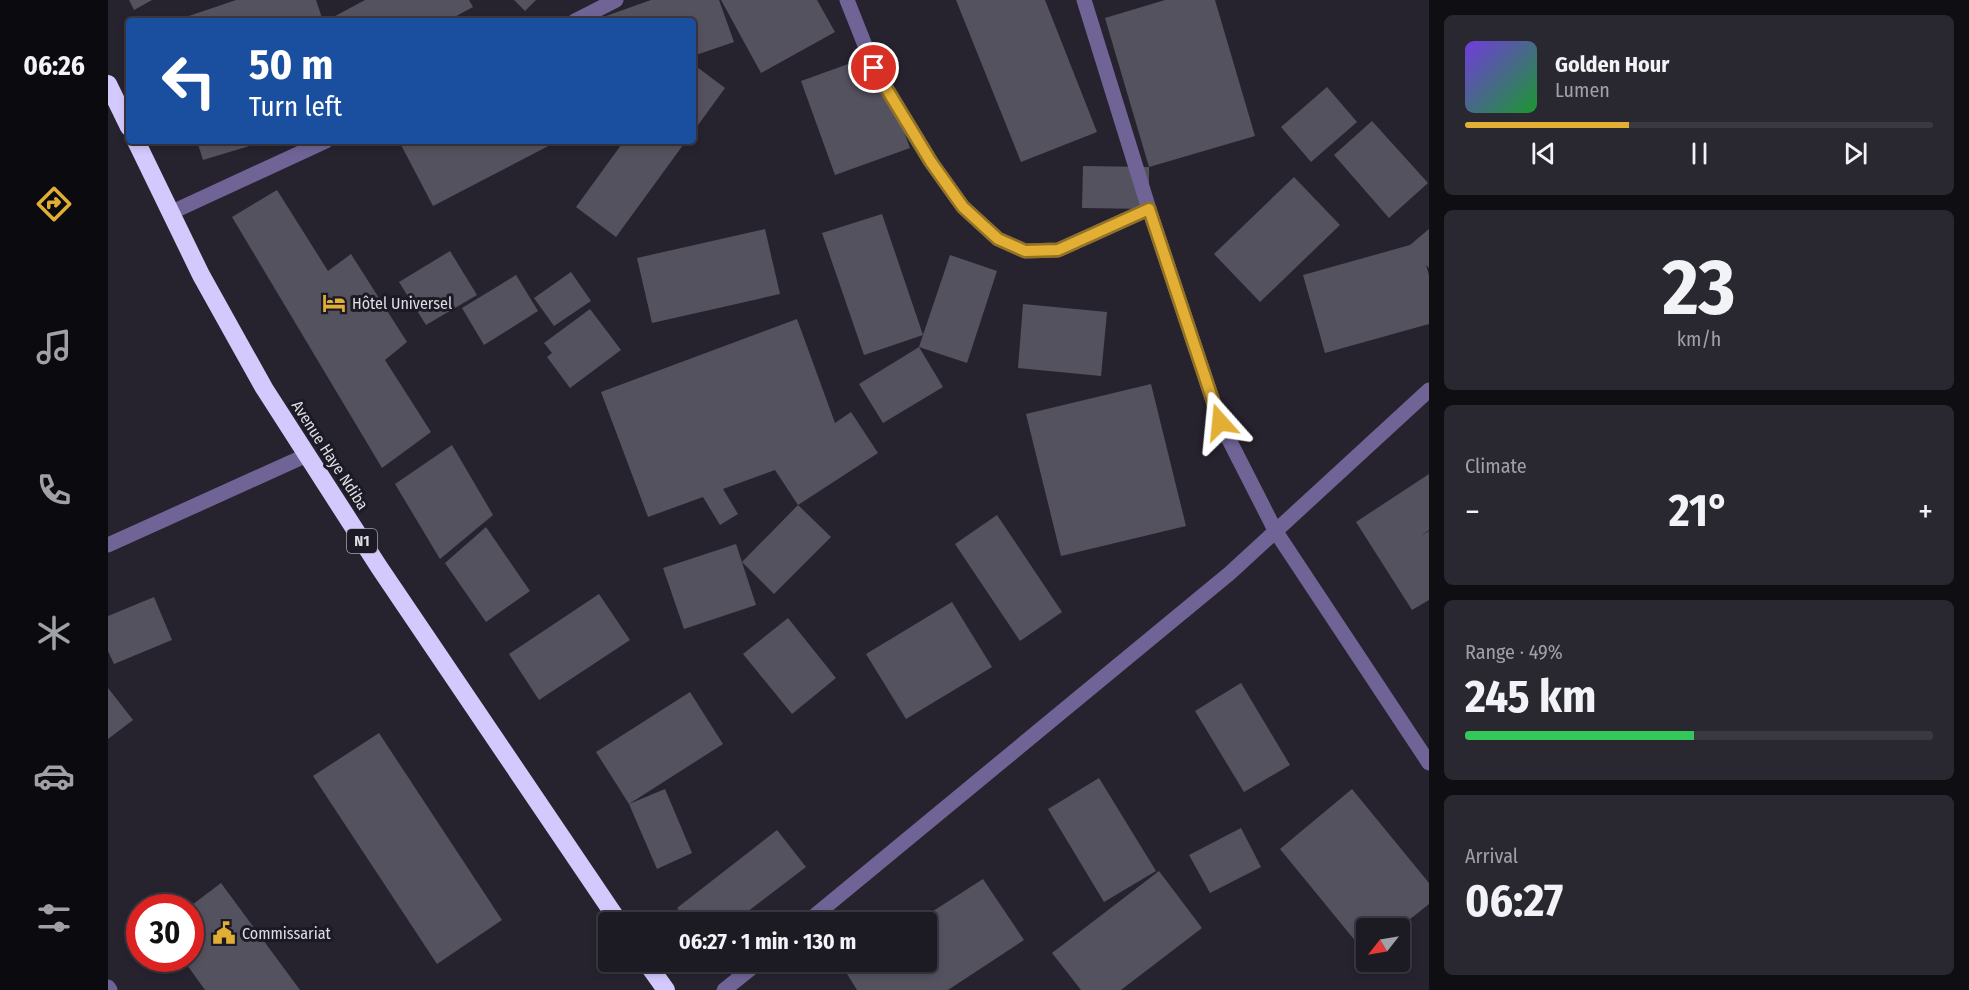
<!DOCTYPE html>
<meta charset="utf-8">
<style>
:root{--surface:#1c1a23;--page:#292730;--text:#f1f3f6;--muted:#a0a1a6;--line:#3a3841;--accent:#e2af34}
body{margin:0;font-family:"Fira Sans Condensed",sans-serif;background:var(--page);color:var(--text);height:100vh;display:flex;flex-direction:column;font-size:22px;white-space:nowrap}
*{box-sizing:border-box;margin:0}
p{font-size:20px;color:var(--muted)}
.icon{flex:none;width:33px;height:33px;fill:none;stroke:currentColor;stroke-width:2;stroke-linecap:round;stroke-linejoin:round}
.map{position:relative;flex:1;overflow:hidden}
.panel{display:flex;flex-direction:column;gap:15px;padding:15px;background:#0f0e13;width:540px}
.panel>*{flex:none}
.hud{position:absolute;left:18px;top:18px;width:570px;height:126px;border-radius:6px;box-shadow:0 3px 9px #0003,0 0 0 2px var(--line);background:#1a4fa0;color:#fff;overflow:hidden}
.needle{width:39px;rotate:239deg}
.buttons{position:absolute;left:1248px;top:918px;display:grid;gap:12px}
.buttons a{display:grid;place-items:center;width:54px;height:54px;border-radius:6px;background:var(--surface);box-shadow:0 3px 9px #0003,0 0 0 2px var(--line);font-size:30px}
.speed{position:absolute;left:18px;top:894px;display:flex;gap:12px;font-size:30px;font-weight:700;text-align:center}
.speed>*{display:grid;place-content:center;width:78px;height:78px;border-radius:50%;background:var(--surface);box-shadow:0 3px 9px #0003,0 0 0 2px var(--line);line-height:1}
.speed .limit{border:9px solid #d22;background:#fff;color:#111}
.pin{position:absolute;display:grid;place-items:center;width:51px;height:51px;color:#fff;margin:-26px;border:3px solid #fff;border-radius:50%;box-shadow:0 2px 6px #0007}
.me{position:absolute;width:66px;margin:-33px;rotate:342deg;stroke-linejoin:round;filter:drop-shadow(0 0 4px #0008)}
.turn{display:flex;align-items:center;gap:21px;height:126px;padding:0 24px;font-size:27px}
.turn .icon{width:78px;height:78px;stroke-width:2.5}
.turn b{display:block;font-size:42px;line-height:51px}
.big{font-size:45px;font-weight:700;line-height:1.1}
.panel .tile{flex:1;display:flex;flex-direction:column;justify-content:center;gap:9px;min-width:0;padding:0 21px;border-radius:9px;background:var(--page)}
.panel .dial{align-items:center;gap:0}
.dial b{font-size:78px;line-height:1}
.song{display:flex;align-items:center;gap:18px}
.cover{width:72px;height:72px;border-radius:9px;background:linear-gradient(135deg,hsl(260 70% 55%),hsl(130 70% 35%))}
.played{height:6px;border-radius:3px;background:linear-gradient(90deg,var(--accent) 35%,var(--line) 35%)}
.keys{display:flex;justify-content:space-around;direction:ltr}
.heat{display:flex;justify-content:space-between;align-items:center;font-size:33px;direction:ltr}
.charge{height:9px;border-radius:4px;background:linear-gradient(90deg,#34c759 49%,var(--line) 0)}
.trip{position:absolute;left:490px;top:912px;width:339px;height:60px;border-radius:6px;background:var(--surface);box-shadow:0 3px 9px #0003,0 0 0 2px var(--line);font-weight:700;line-height:60px;text-align:center}
main{display:flex;flex:1;min-height:0}
.tab-bar{display:flex;flex-direction:column;width:108px;justify-content:space-around;align-items:center;background:#0b0a0e;color:var(--muted)}
.tab-bar .icon{width:42px;height:42px}
.tab-bar .active{color:var(--accent)}
.tab-bar b{font-size:27px;color:var(--text)}
.map>svg:first-child{display:block}
.building{fill:#55525f}
.lines{fill:none;stroke-linecap:round;stroke-linejoin:round}
.minor{stroke:#706497;stroke-width:15}
.highway{stroke:#d4c9fd;stroke-width:18}
.route-casing{stroke:#937222;stroke-width:15}
.route{stroke:#e2af34;stroke-width:10}
.labels{text-anchor:middle;dominant-baseline:central;stroke-width:6;stroke-linejoin:round;paint-order:stroke}
.shield{fill:#1c1a25;stroke:#a4a2ab;stroke-width:1.5}
.shield-label{font-size:15px;font-weight:bold;fill:#dedde4}
.poi-label{font-size:16px;fill:#dedde4;stroke:#1c1a25;text-anchor:start}
.street-label{font-size:16px;fill:#dedde4;stroke:#1c1a25}
</style>
<main>
<nav class="tab-bar">
<b>06:26</b>
<svg class="icon active" aria-label="directions" viewBox="0 0 24 24"><path d="M12 3l9 9-9 9-9-9zM9 14v-3h6M13 9l2 2-2 2"/></svg>
<svg class="icon" aria-label="music" viewBox="0 0 24 24"><path d="M9 18V5l10-2v13"/><circle cx="6" cy="18" r="3"/><circle cx="16" cy="16" r="3"/></svg>
<svg class="icon" aria-label="phone" viewBox="0 0 24 24"><path d="M5 4h4l2 5-3 2q2 4 5 5l2-3 5 2v4C11 20 4 13 5 4z"/></svg>
<svg class="icon" aria-label="climate" viewBox="0 0 24 24"><path d="M12 3v18M4 7l16 10M4 17L20 7"/></svg>
<svg class="icon" aria-label="car" viewBox="0 0 24 24"><path d="M5 17H2v-5l4-1 3-4h7l3 4 3 1v5h-3M9 17h6M6 11h13"/><circle cx="7" cy="17" r="2"/><circle cx="17" cy="17" r="2"/></svg>
<svg class="icon" aria-label="filters" viewBox="0 0 24 24"><path d="M4 7h16M4 17h16"/><circle cx="9" cy="7" r="2"/><circle cx="15" cy="17" r="2"/></svg>
</nav>
<div class="map">
<svg width="1321" height="990" viewBox="0 0 1321 990">
<rect width="100%" height="100%" fill="#26232f"/>
<!-- building -->
<g class="building">
<path d="M21,0H44L26,10Z"/>
<path d="M128,0H208L215,21H80L78,17Z"/>
<path d="M257,0H361L365,7L339,21H218Z"/>
<path d="M406,0H428L417,11Z"/>
<path d="M543,0H611L626,42L585,56V21H484Z"/>
<path d="M613,0H709L727,32L653,73Z"/>
<path d="M848,0H937L989,132L913,162Z"/>
<path d="M1057,0H1107L1147,136L1041,167L997,18Z"/>
<path d="M768,54L802,148L727,175L693,81Z"/>
<path d="M585,64L617,88L585,132Z"/>
<path d="M1219,87L1249,122L1203,162L1173,127Z"/>
<path d="M1264,121L1320,183L1281,218L1226,155Z"/>
<path d="M89,141H155V142L95,160Z"/>
<path d="M291,141H450L325,206Z"/>
<path d="M516,141H578L508,237L468,207Z"/>
<path d="M975,166L1041,167V209L974,208Z"/>
<path d="M1186,177L1232,225L1152,302L1106,254Z"/>
<path d="M169,190L220,271L243,254L299,342L277,360L323,432L274,468L124,217Z"/>
<path d="M774,214L815,335L842,255L889,271L859,363L811,347L815,335L756,355L714,233Z"/>
<path d="M657,229L672,294L544,323L529,258Z"/>
<path d="M1321,229V268L1318,265L1321,275V324L1217,353L1195,275L1302,245Z"/>
<path d="M342,251L369,295L318,325L291,282Z"/>
<path d="M463,272L483,301L446,326L426,298Z"/>
<path d="M408,275L430,311L376,345L354,308Z"/>
<path d="M915,304L999,312L993,376L910,368Z"/>
<path d="M482,309L513,350L462,388L439,357L444,353L436,343Z"/>
<path d="M689,319L727,423L743,412L770,453L690,505L667,470L615,489L630,514L612,525L595,497L540,517L493,392Z"/>
<path d="M811,347L835,387L775,423L751,384Z"/>
<path d="M1043,384L1078,526L953,556L918,414Z"/>
<path d="M344,445L385,515L332,559L287,484Z"/>
<path d="M1321,474V530L1313,536L1321,531V600L1304,610L1248,522Z"/>
<path d="M690,505L723,537L666,594L634,562Z"/>
<path d="M889,515L954,612L912,641L847,544Z"/>
<path d="M378,527L422,591L378,622L337,563Z"/>
<path d="M628,544L648,605L576,629L555,568Z"/>
<path d="M491,594L522,640L431,700L401,654Z"/>
<path d="M46,597L64,640L6,664L0,651V616Z"/>
<path d="M844,602L884,667L798,719L758,654Z"/>
<path d="M680,618L728,678L684,714L635,654Z"/>
<path d="M1133,683L1182,765L1136,792L1087,711Z"/>
<path d="M0,688L25,720L0,739Z"/>
<path d="M582,692L615,744L521,804L488,752Z"/>
<path d="M271,733L394,920L329,964L205,776Z"/>
<path d="M991,778L1048,871L996,902L940,809Z"/>
<path d="M557,789L584,853L549,869L521,804Z"/>
<path d="M1244,789L1321,883V904L1291,928H1258V954L1172,849Z"/>
<path d="M1133,828L1153,867L1102,893L1081,855Z"/>
<path d="M669,830L698,867L626,922H580L569,908Z"/>
<path d="M1051,871L1094,928L1013,990H973L944,953Z"/>
<path d="M875,879L916,940L840,990H749L736,969L748,962H819V922H808Z"/>
<path d="M113,883L192,990H97L74,958H82V908H80Z"/>
</g>
<g class="lines">
<!-- minor -->
<g class="minor">
<path d="M739,0L766,68L823,162L855,207L890,239L917,251L950,250L1041,209"/>
<path d="M976,0L1041,209L1112,422L1168,532L1321,763"/>
<path d="M467,21L508,0"/>
<path d="M62,213L218,141"/>
<path d="M0,545L199,455"/>
<path d="M699,922L1122,573L1321,390"/>
<path d="M0,987L2,990"/>
<path d="M616,990L651,962"/>
</g>
<!-- highway -->
<g class="highway">
<path d="M0,84L21,127"/>
<path d="M28,141L93,275L156,388L271,567L511,922"/>
<path d="M538,962L558,990"/>
</g>
</g>
<g class="lines">
<!-- route casing -->
<g class="route-casing">
<path id="route" d="M766,68L823,162L855,207L890,239L917,251L950,250L1041,209L1112,422"/>
</g>
<!-- route -->
<use href="#route" class="route"/>
</g>
<!-- icons -->
<defs>
<g id="hotel-bare" transform="scale(1.8)"><path d="M-6-4.5h1.5V1H6V5H4.5V3h-9V5H-6ZM-4 0a1.8 1.8 0 1 1 3.6 0ZM.5 0V-2.5h3Q6-2.5 6 0Z" fill="#e2af34" stroke="#1c1a25" stroke-width="2.5" paint-order="stroke"/></g>
<g id="civic-bare" transform="scale(1.8)"><path d="M-.6-6.5H3V-4.5H.6V-3L4-1V1h2V6H-6V1h2V-1L-.6-3ZM-1.2 2.5V6h2.4V2.5Z" fill="#e2af34" stroke="#1c1a25" stroke-width="2.5" paint-order="stroke"/></g>
</defs>
<g fill-rule="evenodd">
<use href="#hotel-bare" x="226" y="303"/>
<use href="#civic-bare" x="116" y="933"/>
</g>
<g class="labels">
<!-- shield labels -->
<rect class="shield" x="239" y="529" width="30" height="24" rx="4.5"/>
<g class="shield-label">
<text x="254" y="541">N1</text>
</g>
<!-- poi labels -->
<g class="poi-label">
<text x="244" y="303">Hôtel Universel</text>
<text x="134" y="933">Commissariat</text>
</g>
<!-- street labels -->
<g class="street-label">
<text transform="translate(222 455) rotate(57)">Avenue Haye Ndiba</text>
</g>
</g>
</svg>
<div class="buttons">
<a><svg class="needle" viewBox="-14 -14 28 28"><path d="M0-13l5 13h-10z" fill="#e53935"/><path d="M0 13l5-13h-10z" fill="#a0a1a6"/></svg></a>
</div>
<div class="speed"><div class="limit">30</div></div>
<div class="pin" style="left:766px;top:68px;background:#d93025"><svg class="icon" aria-label="arrive" viewBox="0 0 24 24"><path d="M6 21V4h12l-3 4 3 4H6"/></svg></div>
<svg class="me" style="left:1112px;top:422px" viewBox="-20 -20 40 40"><path d="M0-17L14 15 0 8-14 15z" fill="#e2af34" stroke="#fff" stroke-width="4"/></svg>
<div class="trip">06:27 · 1 min · 130 m</div>
<div class="hud">
<div class="turn"><svg class="icon" aria-label="left" viewBox="0 0 24 24"><path d="M17 20v-9H6M10 6l-5 5 5 5"/></svg><div><b>50 m</b>Turn left</div></div>
</div>
</div>
<section class="panel">
<div class="tile">
<div class="song"><i class="cover"></i><div><b>Golden Hour</b><p>Lumen</p></div></div>
<div class="played"></div>
<div class="keys"><svg class="icon" aria-label="previous" viewBox="0 0 24 24"><path d="M18 5L8 12l10 7zM5 5v14"/></svg><svg class="icon" aria-label="pause" viewBox="0 0 24 24"><path d="M8 5v14M16 5v14"/></svg><svg class="icon" aria-label="next" viewBox="0 0 24 24"><path d="M6 5l10 7-10 7zM19 5v14"/></svg></div>
</div>
<div class="tile dial"><b>23</b><p>km/h</p></div>
<div class="tile"><p>Climate</p>
<div class="heat"><a>−</a><b class="big">21°</b><a>+</a></div>
</div>
<div class="tile"><p>Range · 49%</p><b class="big">245 km</b><div class="charge"></div></div>
<div class="tile"><p>Arrival</p><b class="big">06:27</b></div>
</section>
</main>
